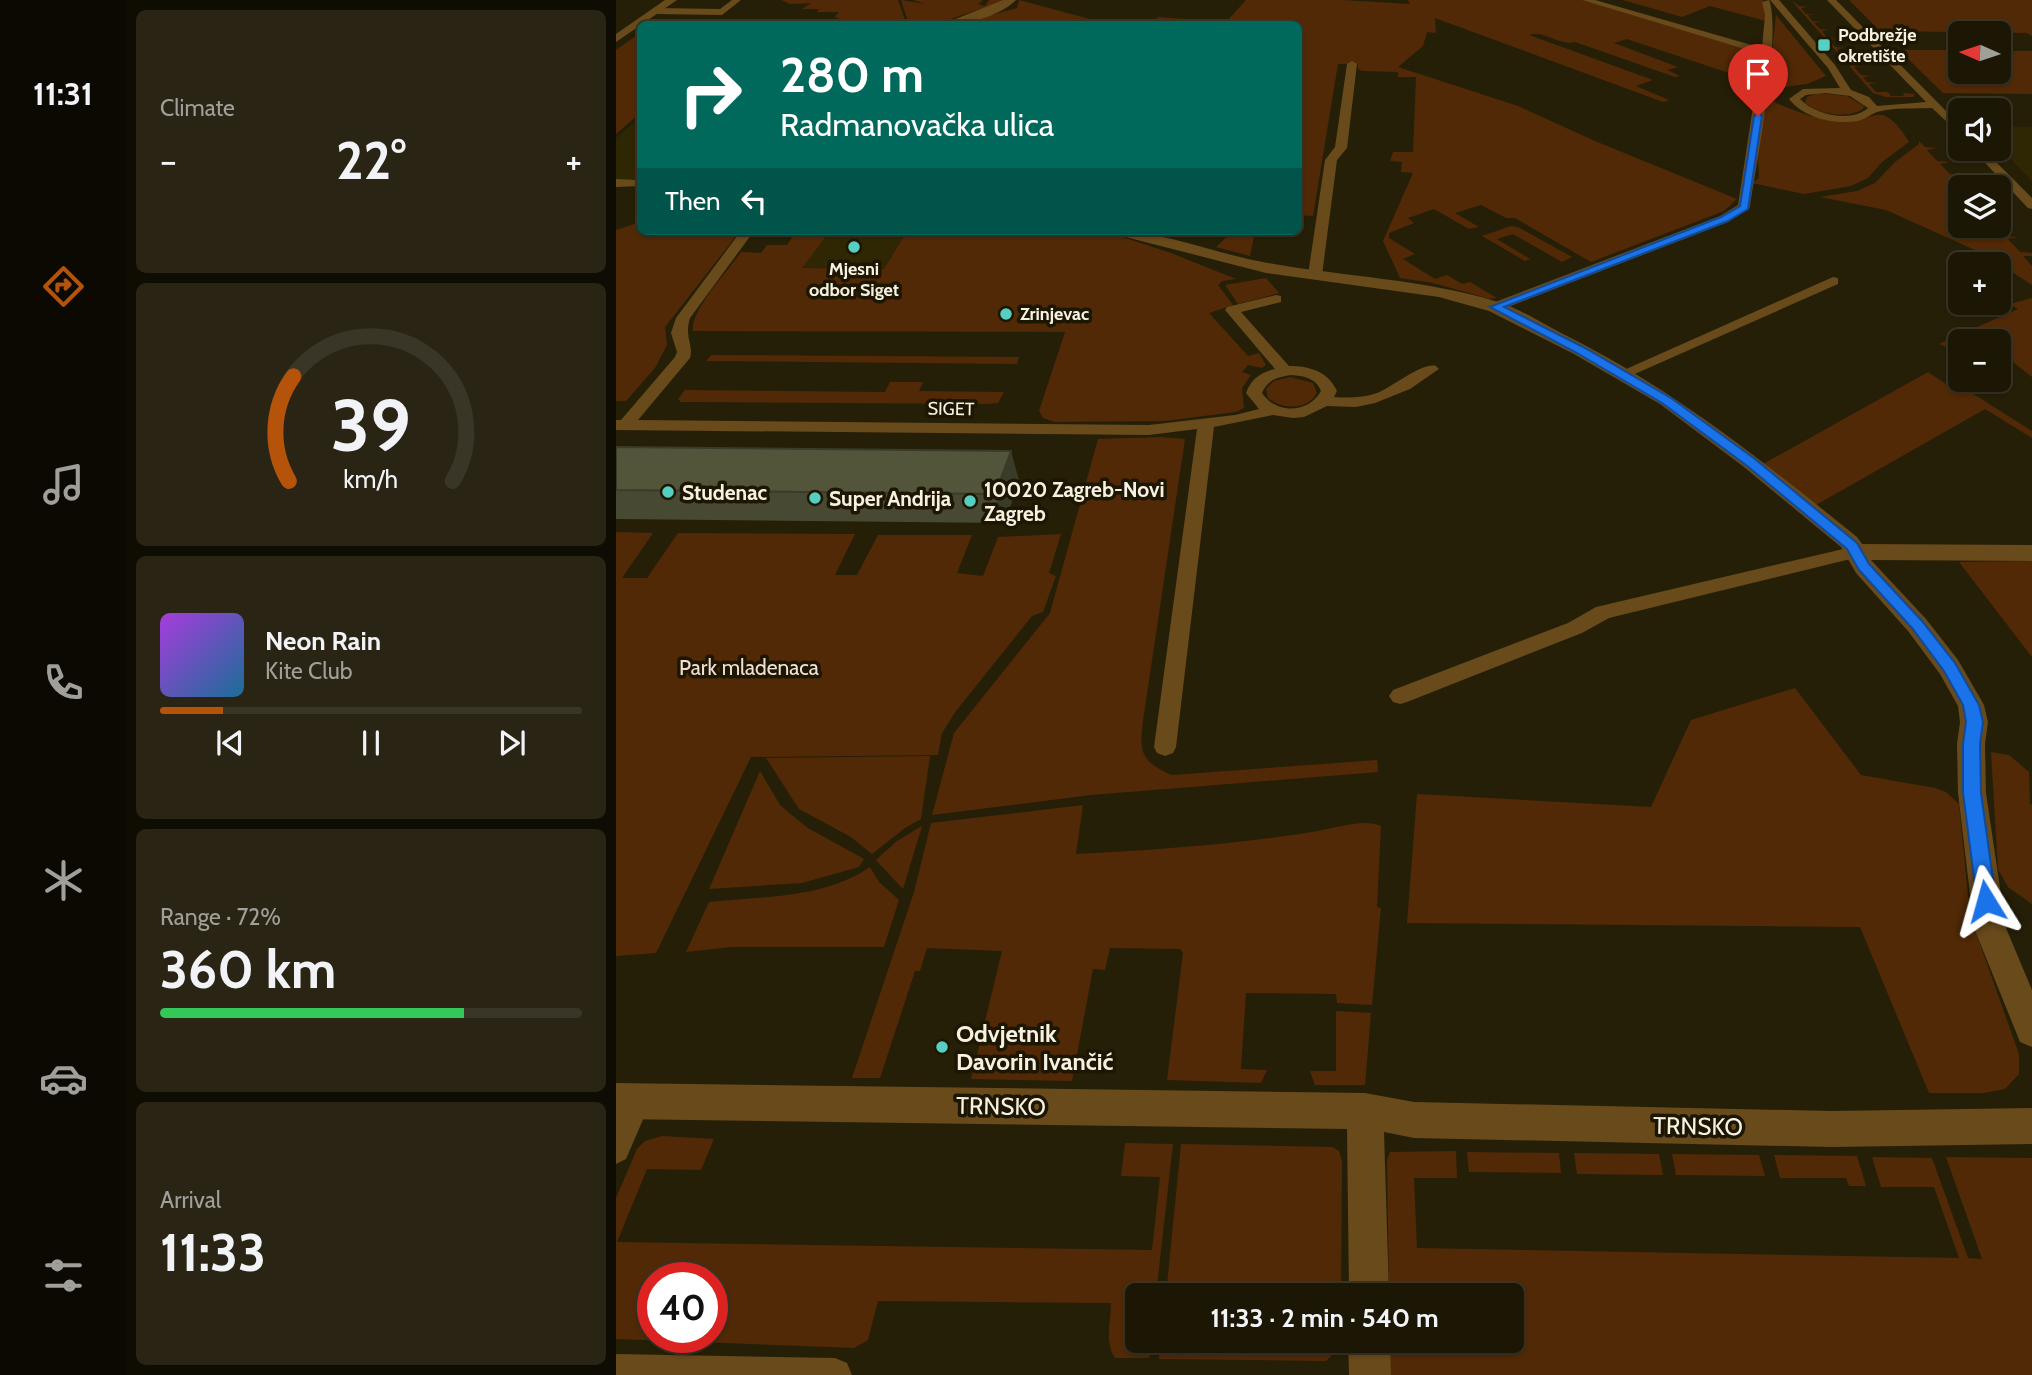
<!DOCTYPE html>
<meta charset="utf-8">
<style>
:root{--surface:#1c1705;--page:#292413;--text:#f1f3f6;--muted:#a09f9a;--line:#3a3627;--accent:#b45309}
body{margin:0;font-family:Cabin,sans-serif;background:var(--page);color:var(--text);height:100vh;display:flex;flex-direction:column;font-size:26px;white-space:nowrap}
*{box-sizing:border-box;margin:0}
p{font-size:23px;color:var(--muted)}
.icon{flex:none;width:38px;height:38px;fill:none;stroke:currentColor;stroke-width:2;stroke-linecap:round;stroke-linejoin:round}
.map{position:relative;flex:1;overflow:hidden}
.sheet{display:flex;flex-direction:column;gap:10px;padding:10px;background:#0f0d03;width:490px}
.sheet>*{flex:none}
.top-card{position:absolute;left:21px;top:21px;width:665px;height:214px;border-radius:10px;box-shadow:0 2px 5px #0004,0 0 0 2px var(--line);background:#00695c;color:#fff;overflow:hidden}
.needle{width:46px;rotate:273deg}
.buttons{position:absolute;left:1332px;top:21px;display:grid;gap:14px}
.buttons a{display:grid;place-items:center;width:63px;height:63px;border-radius:10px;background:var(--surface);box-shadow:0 2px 5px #0004,0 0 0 2px var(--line);font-size:35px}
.speed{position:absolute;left:21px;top:1262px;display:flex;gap:14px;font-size:35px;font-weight:700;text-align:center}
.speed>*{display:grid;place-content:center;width:91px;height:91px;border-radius:50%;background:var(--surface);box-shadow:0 2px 5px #0004,0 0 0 2px var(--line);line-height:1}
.speed .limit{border:10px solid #d22;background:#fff;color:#111}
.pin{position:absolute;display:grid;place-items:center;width:60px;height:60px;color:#fff;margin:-72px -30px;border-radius:50% 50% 50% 0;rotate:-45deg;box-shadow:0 0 7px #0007}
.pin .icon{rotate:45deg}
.me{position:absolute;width:77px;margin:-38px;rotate:352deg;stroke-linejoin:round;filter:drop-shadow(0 0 5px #0008)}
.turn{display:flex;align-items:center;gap:24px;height:147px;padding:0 28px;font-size:32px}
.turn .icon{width:91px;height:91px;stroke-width:2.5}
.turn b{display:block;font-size:49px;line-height:60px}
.then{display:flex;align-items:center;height:66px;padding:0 28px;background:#0003;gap:14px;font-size:26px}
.big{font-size:52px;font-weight:700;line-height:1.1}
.sheet .widget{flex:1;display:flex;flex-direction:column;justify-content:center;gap:10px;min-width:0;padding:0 24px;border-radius:10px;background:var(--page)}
.sheet .dial{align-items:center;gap:0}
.dial svg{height:182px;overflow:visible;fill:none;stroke:var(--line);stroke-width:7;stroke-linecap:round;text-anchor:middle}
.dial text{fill:var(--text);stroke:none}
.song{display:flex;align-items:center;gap:21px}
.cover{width:84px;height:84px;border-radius:10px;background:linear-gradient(135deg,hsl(280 70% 55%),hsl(200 70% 35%))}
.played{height:7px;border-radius:4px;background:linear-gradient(90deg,var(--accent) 15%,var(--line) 15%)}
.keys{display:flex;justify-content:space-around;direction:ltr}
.heat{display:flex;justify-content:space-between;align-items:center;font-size:38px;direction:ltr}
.charge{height:10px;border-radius:5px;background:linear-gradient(90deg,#34c759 72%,var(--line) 0)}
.trip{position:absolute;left:509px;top:1283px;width:399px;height:70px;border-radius:10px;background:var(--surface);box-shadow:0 2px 5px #0004,0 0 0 2px var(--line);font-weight:700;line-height:70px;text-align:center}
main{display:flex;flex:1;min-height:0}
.tabs{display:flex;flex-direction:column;width:126px;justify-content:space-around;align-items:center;background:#0b0902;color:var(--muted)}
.tabs .icon{width:49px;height:49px}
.tabs .current{color:var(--accent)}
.tabs b{font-size:32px;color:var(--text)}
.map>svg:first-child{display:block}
.built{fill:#2f2604}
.green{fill:#512906;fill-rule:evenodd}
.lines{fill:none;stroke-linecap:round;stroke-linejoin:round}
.minor{fill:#684a1b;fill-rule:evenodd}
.tertiary{fill:#684a1b;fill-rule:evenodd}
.wall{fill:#474933}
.shaded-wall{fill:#3a3c29}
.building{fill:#53553b;stroke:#3a3c29;stroke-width:2}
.route{fill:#1a73e8;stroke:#114b97;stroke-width:2}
.poi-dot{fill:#56cec2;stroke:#1d1601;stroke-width:2.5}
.labels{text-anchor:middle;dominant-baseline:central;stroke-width:7;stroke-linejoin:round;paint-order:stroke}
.far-poi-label{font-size:18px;font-weight:bold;fill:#f6f1e2;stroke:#1d1601;text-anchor:start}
.far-street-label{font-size:18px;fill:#f6f1e2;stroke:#1d1601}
.poi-label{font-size:21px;font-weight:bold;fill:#f6f1e2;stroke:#1d1601;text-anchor:start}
.park-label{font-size:21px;fill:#f3e0d4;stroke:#1d1601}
.near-poi-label{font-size:24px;font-weight:bold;fill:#f6f1e2;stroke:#1d1601;text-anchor:start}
.near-street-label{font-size:24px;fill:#f6f1e2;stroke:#1d1601}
</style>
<main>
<nav class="tabs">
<b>11:31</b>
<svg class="icon current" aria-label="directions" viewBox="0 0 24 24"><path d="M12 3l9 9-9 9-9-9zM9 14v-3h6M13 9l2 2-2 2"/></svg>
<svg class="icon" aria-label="music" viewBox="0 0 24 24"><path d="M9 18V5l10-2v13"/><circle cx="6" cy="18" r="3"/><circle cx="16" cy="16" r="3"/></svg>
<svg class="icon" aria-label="phone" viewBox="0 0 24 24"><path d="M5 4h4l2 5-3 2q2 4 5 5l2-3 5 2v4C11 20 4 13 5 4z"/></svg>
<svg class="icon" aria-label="climate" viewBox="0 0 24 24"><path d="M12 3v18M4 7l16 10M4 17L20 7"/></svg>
<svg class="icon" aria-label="car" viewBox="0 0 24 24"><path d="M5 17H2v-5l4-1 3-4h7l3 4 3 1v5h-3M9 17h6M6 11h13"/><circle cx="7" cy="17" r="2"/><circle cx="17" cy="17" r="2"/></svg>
<svg class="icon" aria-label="filters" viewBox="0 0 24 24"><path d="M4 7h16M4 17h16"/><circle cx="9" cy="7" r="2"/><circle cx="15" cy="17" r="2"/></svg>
</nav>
<section class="sheet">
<div class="widget"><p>Climate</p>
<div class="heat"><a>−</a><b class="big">22°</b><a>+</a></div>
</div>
<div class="widget dial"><svg viewBox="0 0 100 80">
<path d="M14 69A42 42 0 1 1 86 69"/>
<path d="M14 69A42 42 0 0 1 16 23" stroke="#b45309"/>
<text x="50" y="56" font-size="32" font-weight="700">39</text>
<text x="50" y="72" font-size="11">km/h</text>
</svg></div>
<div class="widget">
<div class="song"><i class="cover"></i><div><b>Neon Rain</b><p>Kite Club</p></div></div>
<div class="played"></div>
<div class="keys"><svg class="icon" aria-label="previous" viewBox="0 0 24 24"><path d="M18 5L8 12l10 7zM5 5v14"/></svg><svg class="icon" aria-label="pause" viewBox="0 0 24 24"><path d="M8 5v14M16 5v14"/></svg><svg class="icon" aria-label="next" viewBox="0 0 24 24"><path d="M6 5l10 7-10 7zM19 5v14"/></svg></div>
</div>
<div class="widget"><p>Range · 72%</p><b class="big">360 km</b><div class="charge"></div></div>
<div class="widget"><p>Arrival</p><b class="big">11:33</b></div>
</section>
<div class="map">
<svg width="1416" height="1375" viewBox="0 0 1416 1375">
<rect width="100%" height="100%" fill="#261f07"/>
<!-- built -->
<g class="built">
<path d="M24,118V178L0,182V138Z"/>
<path d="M1383,126L1416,127V181L1383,147Z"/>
<path d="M214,231H291L268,269L185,268Z"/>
</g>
<!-- green -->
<g class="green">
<path d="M165,0H282L290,23C272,28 237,26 219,17L223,12H201L203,9H186L195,3L174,4Z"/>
<path d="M285,0L309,4L297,0H367L362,4L369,6L373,0H390L320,24H293Z"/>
<path d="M403,0L492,24H342L401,8Z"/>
<path d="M630,0H726L794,4L792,0H967L1136,51L1143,58L1140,82L1011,39L998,43L1062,67L1051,70L1064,76L1059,77L959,42C943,46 928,30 913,35L1037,80L1020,86L1053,100L1047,102L819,18L820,33L811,32L807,46L782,67L902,106L979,141L1121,199L1108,211L975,262L899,218H890L865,205L839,213L863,227L853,229L818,209L792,218L798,223L773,233V238L799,254L787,259L819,279L831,275L846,284L854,282L881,298L874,299L817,283L784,278L767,241L797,173L785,172L786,162L774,161L777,152H797L800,77H782V72L746,71L742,69V64H722L697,216L683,215L682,24H535L542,17L610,22Z"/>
<path d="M1007,0H1147L1150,21L1094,6L1066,17Z"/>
<path d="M1175,0L1183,6L1192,7L1185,8L1190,14L1199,15H1192L1196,21L1206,22L1198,23L1204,29L1213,30L1206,31L1211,38L1221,39L1213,40L1219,47L1229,48L1221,49L1227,56L1237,57L1230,58L1236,65L1246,66L1238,67L1245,75L1255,76L1247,77L1251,82L1261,83L1253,84L1260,92H1272L1275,96H1288L1287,93L1299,94L1297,97H1270L1257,93Z"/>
<path d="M1233,0H1416V36L1411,33L1264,31Z"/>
<path d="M1160,15L1210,76L1191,84L1152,89Z"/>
<path d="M24,33V113L0,134V50Z"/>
<path d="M1283,50H1344V72H1382L1383,51H1416V94L1327,93Z"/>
<path d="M1203,93L1231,96L1248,106L1247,109C1231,119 1204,115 1189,103L1191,97Z"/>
<path d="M1151,99C1177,110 1201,121 1230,121C1240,121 1261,113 1267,115C1277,118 1288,133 1293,142L1266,162L1252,178L1235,186L1188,194L1136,183L1143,178L1141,137Z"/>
<path d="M1303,141L1309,147L1321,148L1311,150L1321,161L1334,162L1324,164L1334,174L1346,176L1337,178L1345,187L1344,226H1380L1388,236L1402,237L1392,239L1404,252L1416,253V256H1407L1416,266V285L1370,255L1270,210L1204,197L1241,191L1259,183L1279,162L1303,144Z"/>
<path d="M24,222V231H124L49,327L51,345L39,368L10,401H0V230Z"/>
<path d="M895,226L902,227L956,257L946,262L897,234L881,239L914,259L909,261L866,236Z"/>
<path d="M180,231H214L186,268L268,269L291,231H488L555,253L620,279L606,281L602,285L617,305L593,313L632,356L643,353L650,365L646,368L632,365L626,372L635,375L626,388L628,408L620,412L548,421L439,422L427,418L423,411L449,332L77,331C74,310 113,270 125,252L145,253L151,245H171Z"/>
<path d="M617,231H639L634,256L600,247Z"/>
<path d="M650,278L663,293L622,304L609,285Z"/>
<path d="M1416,298V377L1383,351L1382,341H1344L1342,351L1323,344L1402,309L1394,304Z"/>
<path d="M95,355L403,357L401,364L90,361Z"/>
<path d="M1312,372L1336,388L1357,380H1369L1351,390L1416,431V438L1369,409L1200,505L1147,464Z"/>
<path d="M674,377L697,383L701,393C692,410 666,410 652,398L650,389L658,381Z"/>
<path d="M274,382H307L303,391L388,392L382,403L372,404L75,402H65L62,399L69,390L269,392Z"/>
<path d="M544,437L569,439L527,721C523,752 525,762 556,775L761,760L762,772L475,795L316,815L338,733L434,613L482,439Z"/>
<path d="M0,532L37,533L6,578H31L62,533L239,534L219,575H241L262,535H356L341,573L367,576L382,537L445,534L433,573L440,576L427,612L416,616L340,711L326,733L322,755L135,757L40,953L0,956Z"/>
<path d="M1416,561V657L1343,562Z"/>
<path d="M1179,688L1245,775L1319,788L1330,792L1343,804L1354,916L1403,1054V1074L1389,1089L1368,1093H1313L1244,927L791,923L801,794L1035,807L1075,720Z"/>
<path d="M1375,752L1393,755L1413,772L1414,804L1416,805V904L1392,887L1382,869Z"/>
<path d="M314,756L305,819L289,828L256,854L235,837L183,809L150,758Z"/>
<path d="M144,771L164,805L177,816L192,828L248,859L243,867L186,883L93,889Z"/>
<path d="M467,805L460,854C540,850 623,844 702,831C719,828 749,818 765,826L761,907L765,908L756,1005L721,1003L720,994L630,993L625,1069L651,1070L645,1083L551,1080L567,953L564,949L494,948L489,970L477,969L456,1081L355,1079L386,951L311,948L304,971H299L264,1078H236L298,892L315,823Z"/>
<path d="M306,826L287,889L260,860L281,841Z"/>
<path d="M254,867L263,882L283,900L268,947H115L70,952L93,902C148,896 207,899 254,867Z"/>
<path d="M720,1011L755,1013L749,1085H699L694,1071H720Z"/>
<path d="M46,1136L98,1139L85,1170L31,1169L1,1242L536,1250L544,1177L505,1176L509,1143L557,1144L540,1295H522V1340L535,1341L533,1358H499C488,1340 495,1322 495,1303L262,1301L252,1340L238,1348L0,1339V1198L21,1149L29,1141ZM37,1278H96V1337H37Z"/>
<path d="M565,1144L717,1147L723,1151L726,1161L725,1295H550Z"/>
<path d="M840,1151L841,1178H798L801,1248L1343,1258L1318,1187H1265L1256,1157L1316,1158L1352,1258L1366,1259L1330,1157L1416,1158V1375H772V1341L896,1340V1295H773L771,1160L774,1152Z"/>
<path d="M851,1152L943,1153L945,1173L853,1172Z"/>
<path d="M958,1153L1043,1154L1047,1175L961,1174Z"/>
<path d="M1056,1154L1143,1155L1149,1176L1060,1175Z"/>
<path d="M1158,1155L1241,1156L1250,1186H1233L1230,1178H1164Z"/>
<path d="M545,1341V1340L723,1341L719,1352L710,1361L543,1359Z"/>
</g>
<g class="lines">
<!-- minor -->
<g class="minor">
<path d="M116,0H125L106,15L39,14L35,11L39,8L104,9Z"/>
<path d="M966,0H979L1146,48L1149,15L1146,2L1153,0C1166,31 1140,166 1134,207L1112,222L884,310H874V304L1104,216L1122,205L1145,54Z"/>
<path d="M1154,0H1163L1219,65L1235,90L1253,97L1261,106L1310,102L1211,0H1220L1344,125V134L1316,108C1300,109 1277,107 1261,112C1255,114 1250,119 1242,121C1218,125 1188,118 1173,99L1187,89L1224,88L1212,68ZM1209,93L1234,96L1252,108C1235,123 1199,115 1184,99L1190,95Z"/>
<path d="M736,61L741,64L731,148L721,160L706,275L699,279L692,275L709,160L719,147L731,64Z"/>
<path d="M1356,149H1367L1416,198V209L1412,208Z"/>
<path d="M0,179L24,180V186L0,187Z"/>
<path d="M125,231H138L74,318C68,338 78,345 74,358L22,420L533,425L619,415L643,409L630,393C635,379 645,372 659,369L609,310L611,307L660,295L665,296V302L625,312L673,366C693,366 712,371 721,391L718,397C732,398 747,398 761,393C777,387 806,362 820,366L823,369L794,389L759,403L740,407L711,406L688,417L677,418L657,415L598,427L560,747L557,753L549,756L541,753L538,747L581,429L533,435L0,430V420H5L59,357L61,352L55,333L60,318ZM675,375C688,376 700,378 705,391C692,414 660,414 646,393C651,380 662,377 675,375Z"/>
<path d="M1217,277L1222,278V284L1012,377H1002L999,374Z"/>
<path d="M1240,546L1247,548L1249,552L1247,556L993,618L966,633L791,702L784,704L777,702L773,696L777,690L952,623L980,607Z"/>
<path d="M21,1087L31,1091L35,1101L10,1159L0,1164V1115L11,1091Z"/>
<path d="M0,1354L219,1358L231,1363L236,1375H0Z"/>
</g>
<!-- tertiary -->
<g class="tertiary">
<path d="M49,0H61L0,42V34Z"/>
<path d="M387,0H400C384,16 350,26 327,24Z"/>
<path d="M496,231C549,231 599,254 652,263C729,277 807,279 882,302C905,309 927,324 949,335C1056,388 1148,462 1241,537L1246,544L1416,545V561L1255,560L1310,619L1342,660L1368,705L1372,722L1369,744L1370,793L1390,928L1416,990V1047L1404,1042L1358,928L1342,793L1341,744L1344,722L1342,706L1324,674L1292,631L1240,573L1225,547L1128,467L1044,404L958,354L873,311L823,297L650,273L498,234Z"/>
<path d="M0,1083L749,1093L798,1102L1216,1111L1416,1108V1144L1216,1147L798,1138L768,1132L773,1295H733L731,1129L0,1119Z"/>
<path d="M732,1340H774L775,1375H733Z"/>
</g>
</g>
<!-- wall -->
<path class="wall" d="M0,447L403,480L389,523L0,519Z"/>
<!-- shaded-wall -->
<path class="shaded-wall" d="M395,451L403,480L389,523L379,494Z"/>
<!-- building -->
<path class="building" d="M0,447L395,451L379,494L0,490Z"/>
<!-- route -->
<path class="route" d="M1142,113L1146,116L1132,209L1112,221L888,307L969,348L1055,398L1139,459L1241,543L1253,564L1306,621L1339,663L1363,705L1367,722L1364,744L1365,793L1380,901L1377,907L1370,909L1364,907L1361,901L1347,793V744L1350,722L1347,705L1328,671L1296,628L1243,570L1231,549L1130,465L1046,403L961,353L874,307L1105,217L1124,206L1138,116Z"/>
<!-- markers -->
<g class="poi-dot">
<rect x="1201" y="38" width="14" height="14" rx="3.5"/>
<circle cx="238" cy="247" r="7"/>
<circle cx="390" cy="314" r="7"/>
<circle cx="52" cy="492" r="7"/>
<circle cx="199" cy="498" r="7"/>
<circle cx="354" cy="501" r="7"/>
<circle cx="326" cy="1047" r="7"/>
</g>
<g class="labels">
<!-- far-poi labels -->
<g class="far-poi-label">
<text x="1222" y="35">Podbrežje<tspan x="1222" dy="21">okretište</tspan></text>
<text x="238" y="269" text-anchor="middle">Mjesni<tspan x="238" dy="21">odbor Siget</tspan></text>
<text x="404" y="314">Zrinjevac</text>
</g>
<!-- far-street labels -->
<g class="far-street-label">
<text transform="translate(335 409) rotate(1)">SIGET</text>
</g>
<!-- poi labels -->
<g class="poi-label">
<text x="368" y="489">10020 Zagreb-Novi<tspan x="368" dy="24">Zagreb</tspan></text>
<text x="66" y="492">Studenac</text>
<text x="213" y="498">Super Andrija</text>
</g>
<!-- park labels -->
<g class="park-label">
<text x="133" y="667">Park mladenaca</text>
</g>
<!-- near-poi labels -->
<g class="near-poi-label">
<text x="340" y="1033">Odvjetnik<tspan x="340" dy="28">Davorin Ivančić</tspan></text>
</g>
<!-- near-street labels -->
<g class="near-street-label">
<text transform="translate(385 1106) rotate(1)">TRNSKO</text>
<text transform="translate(1082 1126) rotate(1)">TRNSKO</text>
</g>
</g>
</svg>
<div class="buttons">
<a><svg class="needle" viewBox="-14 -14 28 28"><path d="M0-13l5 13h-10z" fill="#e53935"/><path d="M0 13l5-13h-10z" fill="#a09f9a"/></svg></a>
<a><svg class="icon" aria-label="sound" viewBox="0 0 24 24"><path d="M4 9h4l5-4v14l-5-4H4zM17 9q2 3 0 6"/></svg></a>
<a><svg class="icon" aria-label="layers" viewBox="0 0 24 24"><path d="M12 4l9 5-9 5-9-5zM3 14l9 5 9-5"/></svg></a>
<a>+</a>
<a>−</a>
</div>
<div class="speed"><div class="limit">40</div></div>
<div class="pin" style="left:1142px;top:116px;background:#d93025"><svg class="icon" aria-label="arrive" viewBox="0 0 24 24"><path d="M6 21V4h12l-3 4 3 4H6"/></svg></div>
<svg class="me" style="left:1370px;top:901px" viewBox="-20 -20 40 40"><path d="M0-17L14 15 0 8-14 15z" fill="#1a73e8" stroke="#fff" stroke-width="4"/></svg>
<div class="trip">11:33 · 2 min · 540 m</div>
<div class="top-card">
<div class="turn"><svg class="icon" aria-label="right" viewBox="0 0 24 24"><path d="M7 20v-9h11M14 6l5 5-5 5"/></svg><div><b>280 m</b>Radmanovačka ulica</div></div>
<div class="then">Then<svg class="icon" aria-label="left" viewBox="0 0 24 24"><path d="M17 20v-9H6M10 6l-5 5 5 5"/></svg></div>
</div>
</div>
</main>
